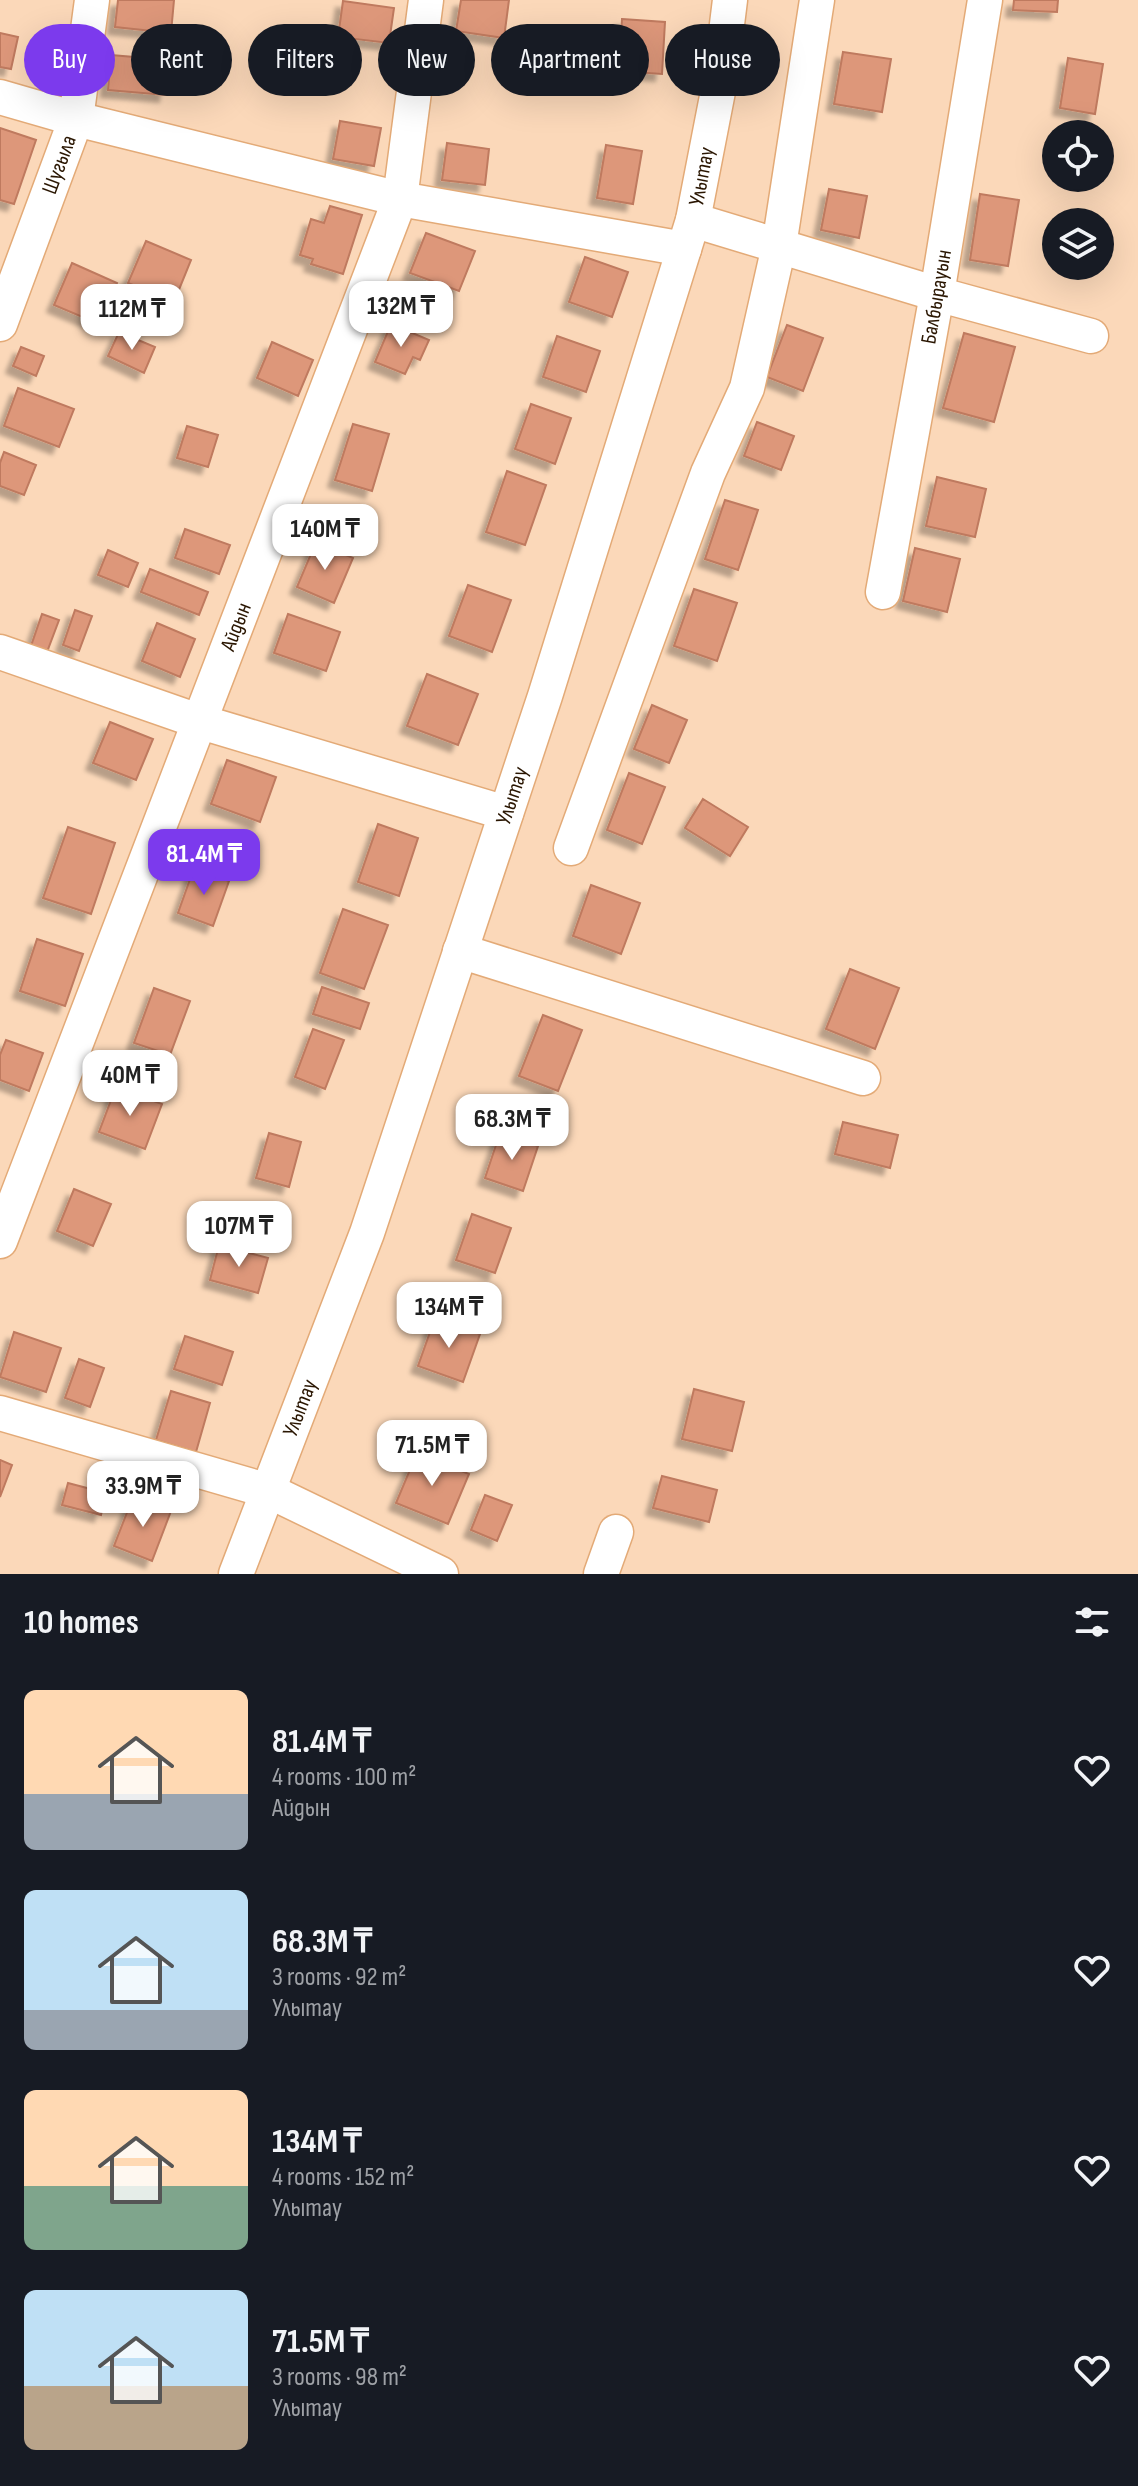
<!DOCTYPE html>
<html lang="en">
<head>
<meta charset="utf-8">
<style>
	body { margin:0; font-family:"Sofia Sans Condensed",sans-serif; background:#20242c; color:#f1f3f6; height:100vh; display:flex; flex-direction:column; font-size:30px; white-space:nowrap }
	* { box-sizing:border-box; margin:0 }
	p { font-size:26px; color:#9ea1a6 }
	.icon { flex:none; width:44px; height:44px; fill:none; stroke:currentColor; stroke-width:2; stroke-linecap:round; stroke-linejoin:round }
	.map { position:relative; height:1574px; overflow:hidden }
	.side { display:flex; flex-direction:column; background:#171b24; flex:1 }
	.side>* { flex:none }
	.banner { position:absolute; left:24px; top:24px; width:1090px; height:72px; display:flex; gap:16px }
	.buttons { position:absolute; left:1042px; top:120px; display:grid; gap:16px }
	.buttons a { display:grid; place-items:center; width:72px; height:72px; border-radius:50%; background:#171b24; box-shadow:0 8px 32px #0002; font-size:40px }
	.price { position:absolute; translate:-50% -68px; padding:0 18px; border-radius:16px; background:#fff; color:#222; font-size:26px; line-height:52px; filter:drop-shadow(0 2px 4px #0008) }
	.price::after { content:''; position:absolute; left:50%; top:48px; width:24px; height:18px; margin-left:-12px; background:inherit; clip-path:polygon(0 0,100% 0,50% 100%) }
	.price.current { background:#7c3aed; color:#fff }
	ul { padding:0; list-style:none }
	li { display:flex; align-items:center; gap:24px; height:200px; padding:0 24px }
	li span { display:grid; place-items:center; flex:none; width:224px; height:160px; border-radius:12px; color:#555 }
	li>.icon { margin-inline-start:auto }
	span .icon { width:96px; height:96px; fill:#fffc; stroke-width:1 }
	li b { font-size:34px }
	h2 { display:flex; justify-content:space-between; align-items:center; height:96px; padding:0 24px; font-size:34px }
	.chip { padding:0 28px; border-radius:36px; background:#171b24; box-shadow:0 8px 32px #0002; font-size:28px; line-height:72px }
	.chip.current { background:#7c3aed; color:#fff }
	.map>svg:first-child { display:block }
	.building { fill:#dd977a; stroke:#bf7a5f; stroke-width:2; filter:url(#shadow) }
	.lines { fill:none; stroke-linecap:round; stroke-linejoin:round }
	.minor-casing { stroke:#e3aa77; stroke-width:37 }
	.minor { stroke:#fff; stroke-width:34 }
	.labels { text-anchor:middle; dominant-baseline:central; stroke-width:6; stroke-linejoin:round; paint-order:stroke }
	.street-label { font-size:22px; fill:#2a1602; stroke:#fbd8b9 }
</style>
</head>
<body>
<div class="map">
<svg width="1138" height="1574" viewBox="0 0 1138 1574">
	<defs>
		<filter id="shadow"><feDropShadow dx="-7" dy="7" stdDeviation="2" flood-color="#0004"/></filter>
	</defs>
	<rect width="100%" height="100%" fill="#fbd8b9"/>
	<!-- building -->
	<path class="building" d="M118,0H174L171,33L115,27Z
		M461,0H509L504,38L456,31Z
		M1014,0H1058L1057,12L1013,10Z
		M343,1L394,8L389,43L338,37Z
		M622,19L665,22L662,74L619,71Z
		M0,33L18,37L11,69L0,67Z
		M843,52L891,59L882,112L834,104Z
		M111,55L169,60L166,95L108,90Z
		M1068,58L1103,64L1095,114L1060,108Z
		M340,121L381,128L374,166L333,159Z
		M0,128L36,140L14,204L0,200Z
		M447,143L489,149L485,185L442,180Z
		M606,145L642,151L633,204L597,198Z
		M829,189L867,196L859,238L821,230Z
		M980,194L1019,200L1008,266L970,260Z
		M330,206L362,215L343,274L311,264L313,259L300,255L311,219L324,223Z
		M426,233L475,251L459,291L410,273Z
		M146,241L191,260L174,302L128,283Z
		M585,257L628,272L612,317L569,302Z
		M72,263L117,283L99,324L54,305Z
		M391,324L429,340L420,360L413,357L405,374L375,362Z
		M787,325L823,338L803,391L767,377Z
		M119,332L155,347L144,373L108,356Z
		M964,333L1015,347L994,422L943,408Z
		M557,336L600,351L586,392L543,377Z
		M272,342L313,360L298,396L257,378Z
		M21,347L44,356L36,376L13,366Z
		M18,388L74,409L59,447L4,426Z
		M531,404L571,418L555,464L515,449Z
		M757,422L794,436L781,470L744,456Z
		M353,424L389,434L372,491L335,480Z
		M187,426L218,435L208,467L177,458Z
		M4,452L36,465L24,495L0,486V463Z
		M507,471L546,485L525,545L486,532Z
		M937,477L986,489L975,537L926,526Z
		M725,500L758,510L738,570L705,559Z
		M185,529L230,545L219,574L175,558Z
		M316,542L353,558L334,603L297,587Z
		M915,548L960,559L947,612L903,601Z
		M108,550L138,563L128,587L98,575Z
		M150,569L208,592L199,615L141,592Z
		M468,585L511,600L492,652L449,636Z
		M694,589L737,603L717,661L674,646Z
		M75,610L92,616L79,651L63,645Z
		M42,614L59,620L47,652L31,646Z
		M288,614L340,632L326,671L274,653Z
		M157,623L195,639L180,677L142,661Z
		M427,674L478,694L458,745L407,726Z
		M652,705L687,720L669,763L634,749Z
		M110,722L153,739L136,780L93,763Z
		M227,760L276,777L260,822L211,804Z
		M629,773L665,787L642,844L607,830Z
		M703,799L748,827L730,856L685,828Z
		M378,824L418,838L399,896L358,882Z
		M68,827L115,843L91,914L43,898Z
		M194,868L229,881L213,926L178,913Z
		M591,885L640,903L621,954L573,936Z
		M343,909L388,925L364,989L320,973Z
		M37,939L83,954L65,1006L20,991Z
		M850,969L899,988L875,1049L826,1029Z
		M322,987L369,1003L360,1029L313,1014Z
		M154,988L190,1001L170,1055L134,1043Z
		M543,1015L582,1030L558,1091L519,1076Z
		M313,1029L344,1040L325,1089L295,1077Z
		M6,1040L43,1053L29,1091L0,1080V1055Z
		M116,1087L162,1104L145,1149L99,1132Z
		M843,1122L898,1135L890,1168L835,1154Z
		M269,1133L301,1142L289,1187L256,1178Z
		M500,1133L538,1146L523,1191L485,1178Z
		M74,1189L111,1204L93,1246L57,1231Z
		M472,1214L511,1228L495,1273L456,1260Z
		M219,1245L268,1258L258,1293L210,1280Z
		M435,1318L480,1334L463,1382L418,1366Z
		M14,1332L61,1348L46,1392L0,1377Z
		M185,1336L233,1352L222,1385L174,1369Z
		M79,1359L104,1368L90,1407L65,1398Z
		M694,1389L744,1402L732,1451L682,1439Z
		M171,1391L210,1403L196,1452L156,1440Z
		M417,1453L469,1474L448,1524L396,1503Z
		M0,1460L12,1465L0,1497Z
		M662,1476L717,1490L709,1522L653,1508Z
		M68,1483L106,1493L101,1515L62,1505Z
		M485,1495L512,1505L497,1541L471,1530Z
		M133,1497L171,1511L152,1561L114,1546Z"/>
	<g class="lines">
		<defs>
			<g id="minor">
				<path d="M0,97L76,119L400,199L684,249"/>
				<path d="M693,220L937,294L1091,336"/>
				<path id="s1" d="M0,324L76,119L92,0"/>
				<path id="s2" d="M883,592L937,294L985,0"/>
				<path d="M0,652L201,722L506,813"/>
				<path d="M571,848L708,473L747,388L779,246L817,0"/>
				<path d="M460,951L863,1078"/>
				<path id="s3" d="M0,1241L400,199L426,0"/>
				<path d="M0,1413L269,1491L441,1574"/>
				<path id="s4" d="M236,1574L367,1233L545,696L693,220L720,81L730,0"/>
				<path d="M601,1574L616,1532"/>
			</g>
		</defs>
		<!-- minor casing -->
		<use href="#minor" class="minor-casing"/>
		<!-- minor -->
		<use href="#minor" class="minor"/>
	</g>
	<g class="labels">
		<!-- street labels -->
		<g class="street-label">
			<text stroke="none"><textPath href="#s1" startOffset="170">Шугыла</textPath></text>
			<text stroke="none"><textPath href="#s4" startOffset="1474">Улытау</textPath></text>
			<text stroke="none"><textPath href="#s2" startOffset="300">Балбырауын</textPath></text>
			<text stroke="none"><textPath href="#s3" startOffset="658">Айдын</textPath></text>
			<text stroke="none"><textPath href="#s4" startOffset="826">Улытау</textPath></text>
			<text stroke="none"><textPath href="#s4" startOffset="178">Улытау</textPath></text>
		</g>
	</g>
</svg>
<div class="buttons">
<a><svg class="icon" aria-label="locate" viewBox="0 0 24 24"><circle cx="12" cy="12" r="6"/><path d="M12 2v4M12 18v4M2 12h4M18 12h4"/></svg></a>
<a><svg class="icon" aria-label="layers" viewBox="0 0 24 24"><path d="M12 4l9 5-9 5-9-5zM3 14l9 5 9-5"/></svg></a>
</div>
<b class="price" style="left:401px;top:349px">132M ₸</b>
<b class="price" style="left:132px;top:352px">112M ₸</b>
<b class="price" style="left:325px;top:572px">140M ₸</b>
<b class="price current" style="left:204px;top:897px">81.4M ₸</b>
<b class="price" style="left:130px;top:1118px">40M ₸</b>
<b class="price" style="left:512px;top:1162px">68.3M ₸</b>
<b class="price" style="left:239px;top:1269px">107M ₸</b>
<b class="price" style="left:449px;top:1350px">134M ₸</b>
<b class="price" style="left:432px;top:1488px">71.5M ₸</b>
<b class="price" style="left:143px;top:1529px">33.9M ₸</b>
<div class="banner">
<a class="chip current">Buy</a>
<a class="chip">Rent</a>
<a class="chip">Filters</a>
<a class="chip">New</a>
<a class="chip">Apartment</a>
<a class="chip">House</a>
</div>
</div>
<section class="side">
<h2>10 homes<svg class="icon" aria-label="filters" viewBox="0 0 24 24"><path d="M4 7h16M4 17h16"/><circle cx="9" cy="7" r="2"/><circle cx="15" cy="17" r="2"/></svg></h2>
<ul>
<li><span style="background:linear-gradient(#ffd9b3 65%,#9aa5b1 0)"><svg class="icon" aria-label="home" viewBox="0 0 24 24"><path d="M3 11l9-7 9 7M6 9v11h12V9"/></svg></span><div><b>81.4M ₸</b><p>4 rooms · 100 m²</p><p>Айдын</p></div><svg class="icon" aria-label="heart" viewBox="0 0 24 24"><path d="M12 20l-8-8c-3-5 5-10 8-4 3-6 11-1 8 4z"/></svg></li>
<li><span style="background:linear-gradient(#bfe0f5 75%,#9aa5b1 0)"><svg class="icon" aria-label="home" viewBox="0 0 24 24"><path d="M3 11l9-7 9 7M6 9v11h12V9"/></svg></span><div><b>68.3M ₸</b><p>3 rooms · 92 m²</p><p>Улытау</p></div><svg class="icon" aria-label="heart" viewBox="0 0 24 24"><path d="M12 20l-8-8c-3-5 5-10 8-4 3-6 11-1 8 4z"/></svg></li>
<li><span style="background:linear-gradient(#ffd9b3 60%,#7fa58c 0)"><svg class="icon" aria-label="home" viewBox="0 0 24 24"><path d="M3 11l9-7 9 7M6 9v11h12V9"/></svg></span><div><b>134M ₸</b><p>4 rooms · 152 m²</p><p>Улытау</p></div><svg class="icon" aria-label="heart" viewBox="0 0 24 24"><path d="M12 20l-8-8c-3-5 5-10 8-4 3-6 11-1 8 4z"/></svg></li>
<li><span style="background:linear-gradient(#bfe0f5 60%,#b9a48a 0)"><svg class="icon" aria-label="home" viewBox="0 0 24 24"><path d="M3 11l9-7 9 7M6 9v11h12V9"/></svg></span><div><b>71.5M ₸</b><p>3 rooms · 98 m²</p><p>Улытау</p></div><svg class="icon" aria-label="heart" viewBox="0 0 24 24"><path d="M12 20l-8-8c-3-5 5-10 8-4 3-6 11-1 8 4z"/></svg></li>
</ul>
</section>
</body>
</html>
